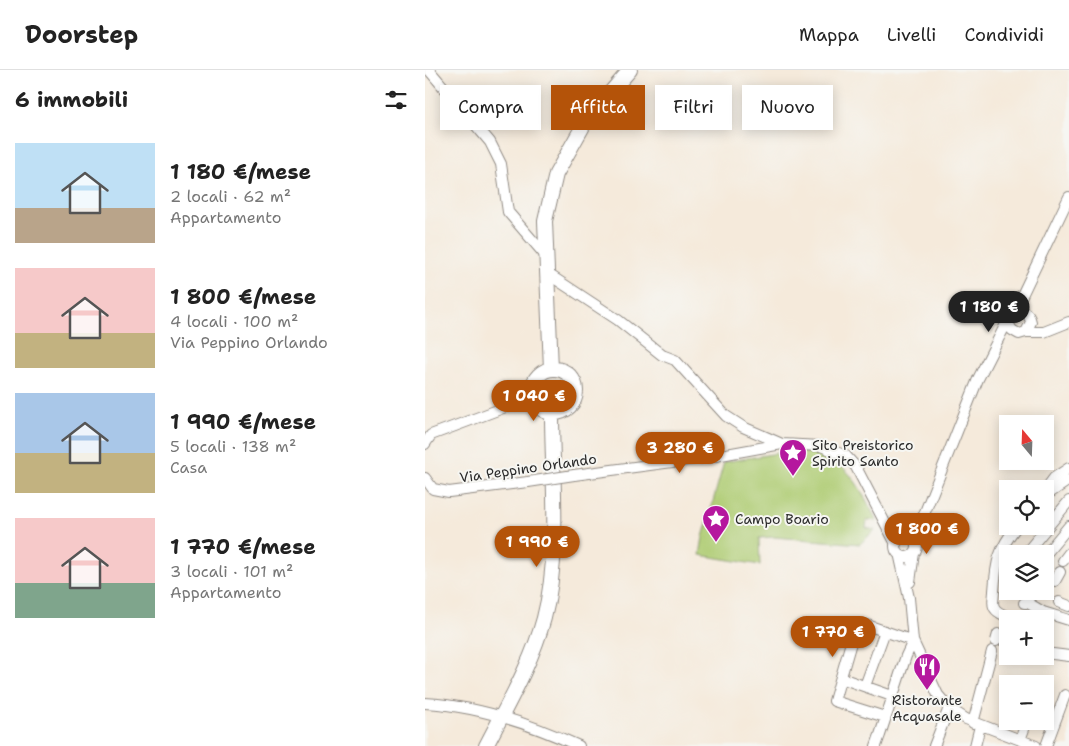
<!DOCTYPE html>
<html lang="it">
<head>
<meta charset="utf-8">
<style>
	body { margin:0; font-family:"Shantell Sans",sans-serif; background:#f2f2f2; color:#222; height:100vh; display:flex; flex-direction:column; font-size:19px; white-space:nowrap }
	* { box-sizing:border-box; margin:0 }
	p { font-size:16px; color:#767676 }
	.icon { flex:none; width:28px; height:28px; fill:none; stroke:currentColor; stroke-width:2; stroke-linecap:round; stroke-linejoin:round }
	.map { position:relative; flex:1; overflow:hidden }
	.details { display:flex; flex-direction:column; background:#fff; width:425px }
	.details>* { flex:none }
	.top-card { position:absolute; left:15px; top:15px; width:475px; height:45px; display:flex; gap:10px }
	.needle { width:32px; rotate:341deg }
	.fabs { position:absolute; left:574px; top:345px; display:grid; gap:10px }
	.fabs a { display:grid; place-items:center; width:55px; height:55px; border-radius:0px; background:#fff; box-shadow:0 2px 12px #0003; font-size:25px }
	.price { position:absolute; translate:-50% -42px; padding:0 11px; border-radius:18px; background:#b45309; color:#fff; font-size:16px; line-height:32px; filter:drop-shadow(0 1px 2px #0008) }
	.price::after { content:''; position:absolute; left:50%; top:30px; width:15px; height:11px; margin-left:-8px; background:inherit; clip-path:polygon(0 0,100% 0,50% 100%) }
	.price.selected { background:#222; color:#fff }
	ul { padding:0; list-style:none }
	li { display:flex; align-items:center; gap:15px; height:125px; padding:0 15px }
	li span { display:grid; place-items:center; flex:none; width:140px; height:100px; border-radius:0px; color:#555 }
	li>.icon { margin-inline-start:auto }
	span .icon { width:60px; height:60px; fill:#fffc; stroke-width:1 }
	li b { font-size:21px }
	h2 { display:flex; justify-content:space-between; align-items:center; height:60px; padding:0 15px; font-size:21px }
	.tag { padding:0 18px; border-radius:0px; background:#fff; box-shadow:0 2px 12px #0003; font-size:18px; line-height:45px }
	.tag.selected { background:#b45309; color:#fff }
	header { display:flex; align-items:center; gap:30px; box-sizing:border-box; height:70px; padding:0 25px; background:#fff; border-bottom:1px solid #e0e0e0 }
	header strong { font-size:24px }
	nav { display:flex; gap:28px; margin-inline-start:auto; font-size:18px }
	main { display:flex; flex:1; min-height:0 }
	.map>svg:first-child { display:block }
	.green { fill:#afcc73; stroke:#6d7c4f }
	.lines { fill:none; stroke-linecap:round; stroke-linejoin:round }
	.minor-casing { stroke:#908a83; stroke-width:12 }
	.major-casing { stroke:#908a83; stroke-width:16 }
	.minor { stroke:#fff; stroke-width:10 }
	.major { stroke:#fff; stroke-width:14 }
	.minor-bridge-casing { stroke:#908a83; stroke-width:12; stroke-linecap:butt }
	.minor-bridge { stroke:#fff; stroke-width:10 }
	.labels { text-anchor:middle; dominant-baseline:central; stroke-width:4; stroke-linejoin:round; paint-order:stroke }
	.poi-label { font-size:14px; fill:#2b2b2b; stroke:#f6f6f2; text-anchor:start }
	.street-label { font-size:14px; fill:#2b2b2b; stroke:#f6f6f2 }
</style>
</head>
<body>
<header>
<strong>Doorstep</strong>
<nav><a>Mappa</a><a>Livelli</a><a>Condividi</a></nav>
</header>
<main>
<section class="details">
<h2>6 immobili<svg class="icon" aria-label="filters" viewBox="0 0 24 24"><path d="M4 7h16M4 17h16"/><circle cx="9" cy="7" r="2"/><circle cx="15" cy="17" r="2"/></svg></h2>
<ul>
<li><span style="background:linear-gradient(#bfe0f5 65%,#b9a48a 0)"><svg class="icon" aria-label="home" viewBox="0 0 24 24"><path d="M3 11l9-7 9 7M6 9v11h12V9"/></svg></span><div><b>1 180 €/mese</b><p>2 locali · 62 m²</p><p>Appartamento</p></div></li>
<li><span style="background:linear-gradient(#f6c9c9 65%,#c2b280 0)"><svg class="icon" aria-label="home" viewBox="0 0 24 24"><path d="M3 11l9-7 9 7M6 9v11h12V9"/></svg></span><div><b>1 800 €/mese</b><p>4 locali · 100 m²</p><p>Via Peppino Orlando</p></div></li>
<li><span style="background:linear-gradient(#a9c7e8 60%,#c2b280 0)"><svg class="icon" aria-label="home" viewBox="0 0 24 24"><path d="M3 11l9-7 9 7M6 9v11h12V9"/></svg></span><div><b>1 990 €/mese</b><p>5 locali · 138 m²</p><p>Casa</p></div></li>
<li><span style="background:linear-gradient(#f6c9c9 65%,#7fa58c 0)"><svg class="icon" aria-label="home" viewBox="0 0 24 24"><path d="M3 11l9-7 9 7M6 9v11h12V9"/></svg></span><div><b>1 770 €/mese</b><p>3 locali · 101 m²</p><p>Appartamento</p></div></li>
</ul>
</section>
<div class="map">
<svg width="644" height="676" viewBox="0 0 644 676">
	<rect width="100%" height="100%" fill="#f6f6f2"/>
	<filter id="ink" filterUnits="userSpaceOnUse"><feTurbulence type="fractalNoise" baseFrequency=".02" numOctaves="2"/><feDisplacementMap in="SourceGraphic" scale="10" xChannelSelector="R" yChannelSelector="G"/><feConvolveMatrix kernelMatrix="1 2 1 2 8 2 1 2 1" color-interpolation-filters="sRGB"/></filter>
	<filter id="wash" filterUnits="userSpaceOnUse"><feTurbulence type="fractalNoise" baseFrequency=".0096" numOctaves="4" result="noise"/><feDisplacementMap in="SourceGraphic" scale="20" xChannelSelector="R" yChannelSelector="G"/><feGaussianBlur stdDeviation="1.12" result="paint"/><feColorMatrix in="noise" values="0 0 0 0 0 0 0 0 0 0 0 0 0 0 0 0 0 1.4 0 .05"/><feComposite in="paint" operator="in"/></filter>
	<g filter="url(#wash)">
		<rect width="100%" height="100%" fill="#f5eadb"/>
		<!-- green -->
		<path class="green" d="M386,382C426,392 434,417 452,451L442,450L441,458L450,460L435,474L349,467L334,468L335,495L275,485L278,467L299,392L353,383Z"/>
	</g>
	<g filter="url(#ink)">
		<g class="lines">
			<defs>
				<path id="minor" d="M4,0L65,72L76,94L83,142L121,186
					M123,204L193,250L237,285L250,290L301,346L318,357L357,374
					M588,244L644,127
					M601,262H619L644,252
					M0,374L6,365L86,335L106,323
					M149,405L285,387L357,374L396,376L421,386L431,397L471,474
					M0,408L8,419L24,422L103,412
					M620,420L629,408L644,398
					M620,426L644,410
					M470 476a11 11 0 1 1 22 0a11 11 0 1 1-22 0Z
					M492,473L496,452L553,309L584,248L590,242C598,240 604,243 606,252L601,262L594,264L587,260L583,253
					M605,478L644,431
					M474,483L484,528L488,571L513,625L524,638L541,649L611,676
					M620,485L644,456
					M638,491L644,483
					M620,505L630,511L635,502
					M485,512L489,483
					M634,532L644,536
					M599,533H603L604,521
					M603,533L618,542L644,550
					M589,549C583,546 572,544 569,537C567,533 569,526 569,521C571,492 573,480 592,456
					M571,571L573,564L582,566
					M620,583L644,586
					M416,608L467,626
					M440,616L460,561
					M0,633C53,636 106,654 154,676
					M548,653L567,581
					M595,670L602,651
					M451,676L455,665L481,586L488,571L442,555L429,562L409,631L460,647
					M509,676L524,638
					M550,676L555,656
					M621,676L640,625"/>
				<path id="major" d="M107 321a22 22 0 1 1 44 0a22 22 0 1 1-44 0Z
					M126,299L120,151L131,104L162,49L205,0
					M61,676C82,635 107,593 119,548C136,483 127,410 127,343"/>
			</defs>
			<!-- minor casing -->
			<use href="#minor" class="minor-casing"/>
			<!-- major casing -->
			<use href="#major" class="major-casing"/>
			<!-- minor -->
			<use href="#minor" class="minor"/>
			<!-- major -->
			<use href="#major" class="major"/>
			<defs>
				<path id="minor-bridge" d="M103,412L149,405"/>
			</defs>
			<!-- minor-bridge casing -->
			<use href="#minor-bridge" class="minor-bridge-casing"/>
			<!-- minor-bridge -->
			<use href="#minor-bridge" class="minor-bridge"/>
		</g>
	</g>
	<!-- icons -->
	<defs>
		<symbol id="sight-pin" viewBox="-11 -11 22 30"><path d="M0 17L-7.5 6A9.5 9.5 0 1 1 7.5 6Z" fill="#b5179e" stroke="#f6f6f2"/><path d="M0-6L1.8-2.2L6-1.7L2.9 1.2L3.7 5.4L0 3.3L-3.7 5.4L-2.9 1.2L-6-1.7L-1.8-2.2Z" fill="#fff"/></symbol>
		<symbol id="restaurant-pin" viewBox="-11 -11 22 30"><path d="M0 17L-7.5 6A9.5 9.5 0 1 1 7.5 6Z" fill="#b5179e" stroke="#f6f6f2"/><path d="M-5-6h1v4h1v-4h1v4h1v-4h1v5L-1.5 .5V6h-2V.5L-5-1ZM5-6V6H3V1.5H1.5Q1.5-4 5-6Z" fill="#fff"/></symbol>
	</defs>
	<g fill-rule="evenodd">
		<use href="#sight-pin" x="352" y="367" width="32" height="43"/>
		<use href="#sight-pin" x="275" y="433" width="32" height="43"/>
		<use href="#restaurant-pin" x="486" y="581" width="32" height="43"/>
	</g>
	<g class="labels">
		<!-- poi labels -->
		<g class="poi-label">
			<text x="387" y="375">Sito Preistorico<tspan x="387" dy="16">Spirito Santo</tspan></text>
			<text x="310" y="449">Campo Boario</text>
			<text x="502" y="630" text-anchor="middle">Ristorante<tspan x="502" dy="16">Acquasale</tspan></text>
		</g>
		<!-- street labels -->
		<g class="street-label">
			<text transform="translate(103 398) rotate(-8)">Via Peppino Orlando</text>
		</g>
	</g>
</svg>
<div class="fabs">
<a><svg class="needle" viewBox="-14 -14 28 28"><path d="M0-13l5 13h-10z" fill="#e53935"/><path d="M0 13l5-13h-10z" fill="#767676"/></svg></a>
<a><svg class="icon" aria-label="locate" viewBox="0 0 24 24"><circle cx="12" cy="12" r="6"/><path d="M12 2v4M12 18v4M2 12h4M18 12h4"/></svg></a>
<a><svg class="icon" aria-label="layers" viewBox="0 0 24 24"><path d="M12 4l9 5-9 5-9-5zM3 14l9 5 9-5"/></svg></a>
<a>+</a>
<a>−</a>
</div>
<b class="price selected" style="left:564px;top:263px">1 180 €</b>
<b class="price" style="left:109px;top:352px">1 040 €</b>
<b class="price" style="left:255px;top:404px">3 280 €</b>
<b class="price" style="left:502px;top:485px">1 800 €</b>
<b class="price" style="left:112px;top:498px">1 990 €</b>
<b class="price" style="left:408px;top:588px">1 770 €</b>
<div class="top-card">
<a class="tag">Compra</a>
<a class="tag selected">Affitta</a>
<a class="tag">Filtri</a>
<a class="tag">Nuovo</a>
</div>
</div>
</main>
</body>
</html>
